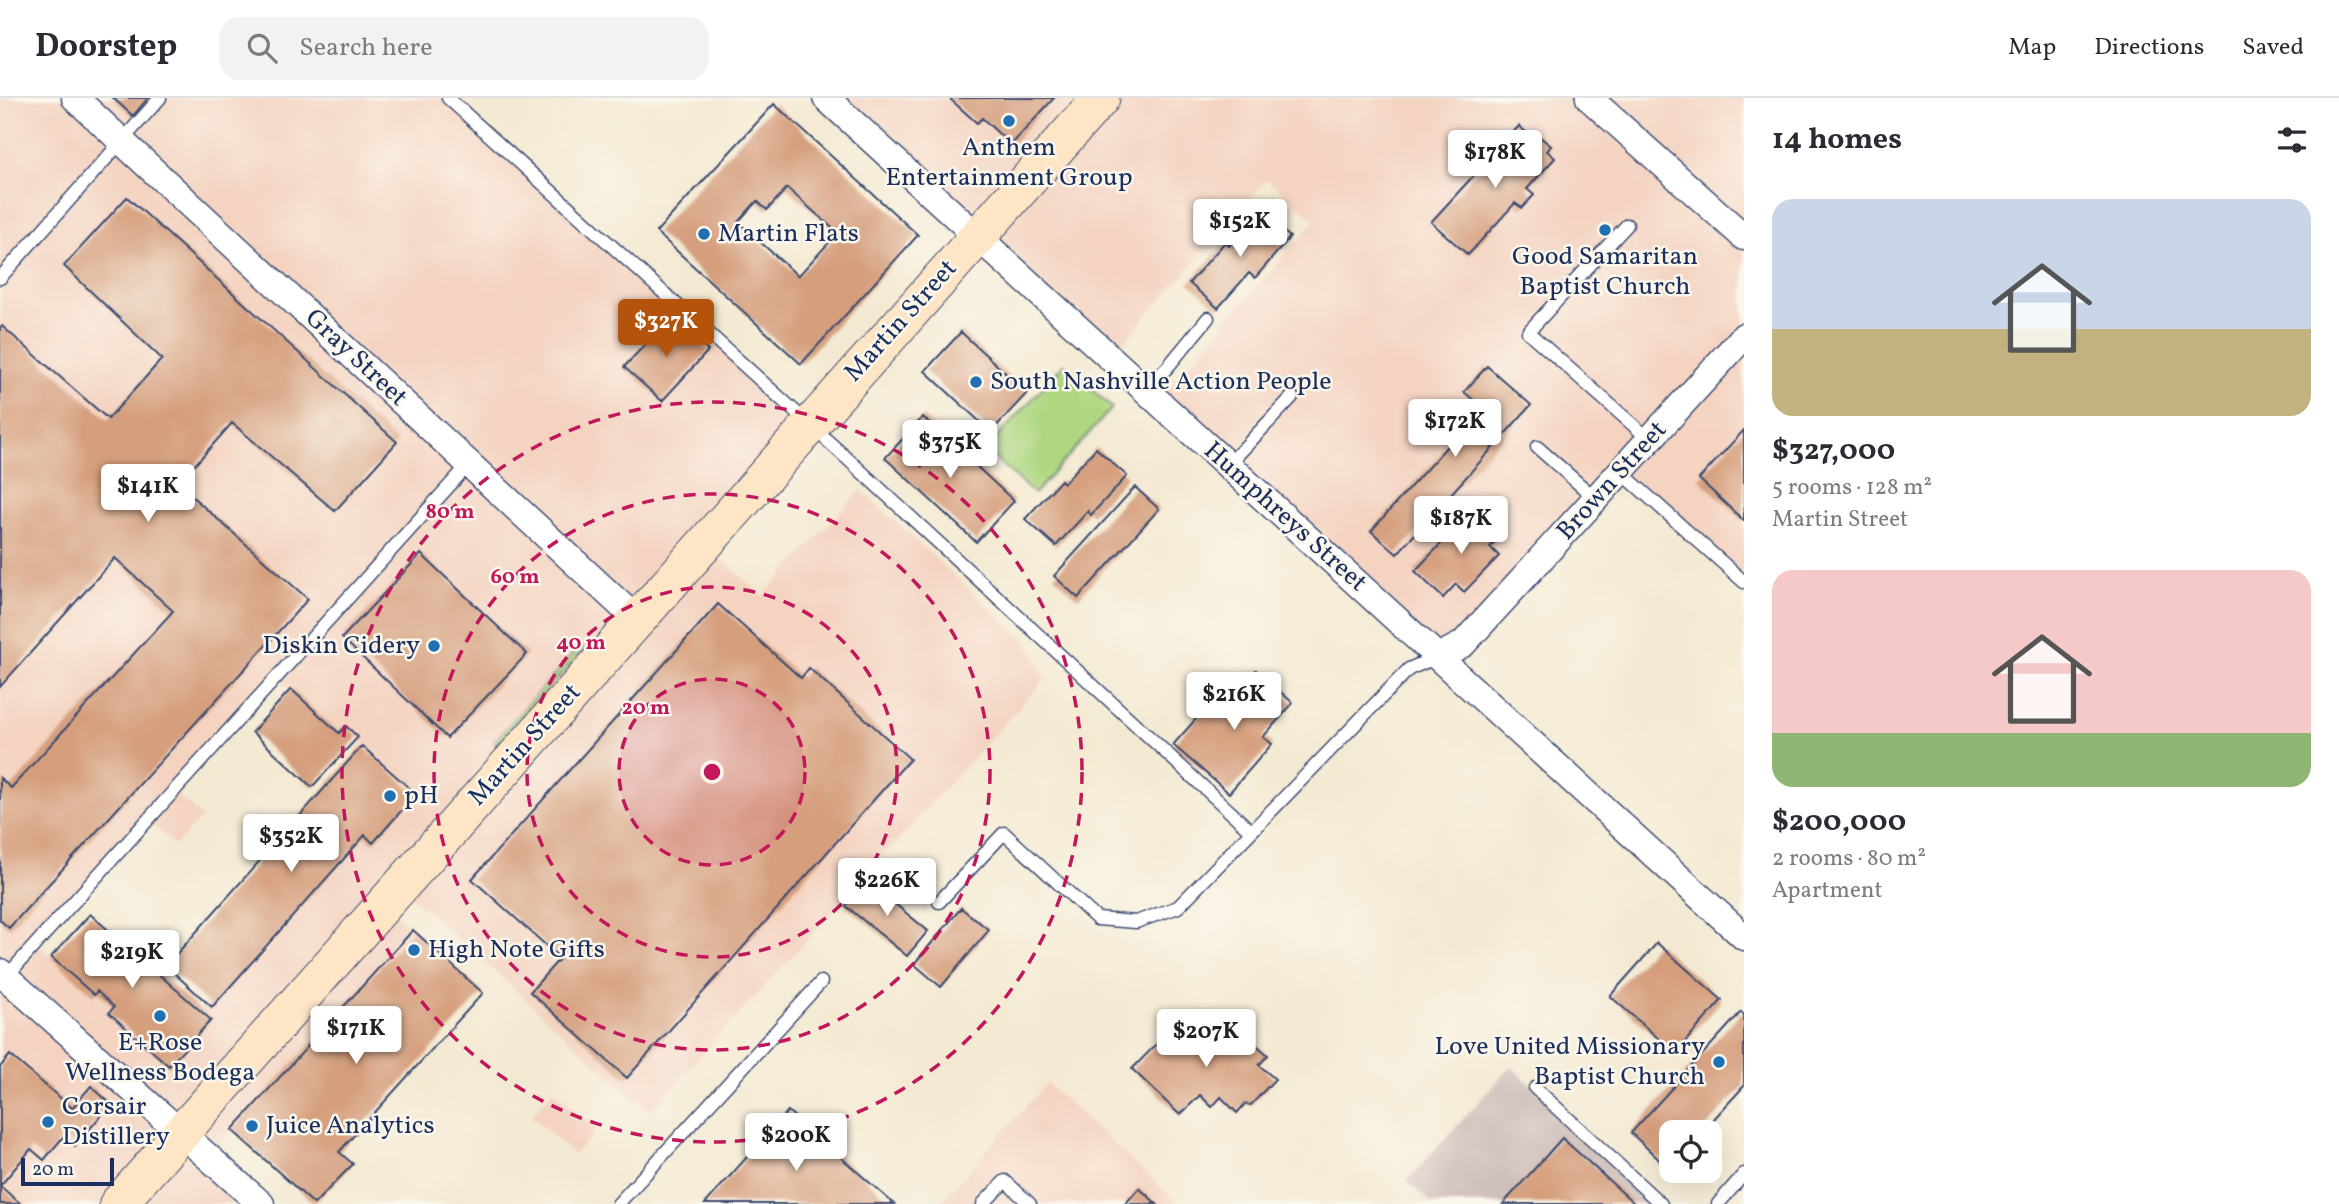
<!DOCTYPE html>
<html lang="en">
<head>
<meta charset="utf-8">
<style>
	body { margin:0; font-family:Vollkorn,serif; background:#f2f2f3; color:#2b2b33; height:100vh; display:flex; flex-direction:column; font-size:26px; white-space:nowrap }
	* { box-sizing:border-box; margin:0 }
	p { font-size:23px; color:#7c7c81 }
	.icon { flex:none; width:38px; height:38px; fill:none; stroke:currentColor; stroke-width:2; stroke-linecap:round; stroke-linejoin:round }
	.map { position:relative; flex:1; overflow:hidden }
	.panel { display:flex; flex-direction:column; background:#fff; width:595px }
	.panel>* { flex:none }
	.fabs { position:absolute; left:1659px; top:1022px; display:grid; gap:14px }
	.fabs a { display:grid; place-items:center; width:63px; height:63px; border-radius:14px; background:#fff; box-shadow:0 7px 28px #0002; font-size:35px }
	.scale { position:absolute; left:21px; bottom:18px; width:93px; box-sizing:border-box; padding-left:7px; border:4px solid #1b2f5e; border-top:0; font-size:19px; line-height:24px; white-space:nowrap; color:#1b2f5e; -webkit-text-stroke:5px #fbf7ec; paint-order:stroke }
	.price { position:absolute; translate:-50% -60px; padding:0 16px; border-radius:7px; background:#fff; color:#222; font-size:23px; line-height:46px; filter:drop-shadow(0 2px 4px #0008) }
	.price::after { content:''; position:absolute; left:50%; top:42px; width:21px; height:16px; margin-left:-10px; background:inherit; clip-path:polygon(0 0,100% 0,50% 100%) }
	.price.on { background:#b45309; color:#fff }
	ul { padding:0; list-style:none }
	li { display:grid; align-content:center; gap:14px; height:371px; padding:0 28px }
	li span { display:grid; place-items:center; height:217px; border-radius:21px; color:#555 }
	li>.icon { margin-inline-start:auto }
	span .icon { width:126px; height:126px; fill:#fffc; stroke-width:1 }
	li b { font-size:30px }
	h2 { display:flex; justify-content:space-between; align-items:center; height:84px; padding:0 28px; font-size:30px }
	header { display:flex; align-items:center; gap:42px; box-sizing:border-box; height:98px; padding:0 35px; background:#fff; border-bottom:2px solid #e1e1e2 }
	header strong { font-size:33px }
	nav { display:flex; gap:38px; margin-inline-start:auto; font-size:24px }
	.search { width:490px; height:63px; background:#f2f2f3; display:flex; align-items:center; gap:18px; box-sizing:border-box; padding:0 24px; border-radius:21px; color:#7c7c81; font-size:26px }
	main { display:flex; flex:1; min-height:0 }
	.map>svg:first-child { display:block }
	.built { fill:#f4d3c1; fill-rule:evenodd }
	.industrial { fill:#d0c0bc }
	.green { fill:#afd781; stroke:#658370; stroke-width:2 }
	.building { fill:#d59e7d; fill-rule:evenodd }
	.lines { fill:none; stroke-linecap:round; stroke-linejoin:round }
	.lane-casing { stroke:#3c4b70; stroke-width:15 }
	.street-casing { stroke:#3c4b70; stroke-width:29 }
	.secondary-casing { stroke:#3c4b70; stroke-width:39 }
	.lane { stroke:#fff; stroke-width:12 }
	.street { stroke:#fff; stroke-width:26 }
	.secondary { stroke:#fde5c5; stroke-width:37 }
	.ring { fill:none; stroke:#c2185b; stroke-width:3.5; stroke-dasharray:12 9 }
	.poi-dot { fill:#1f6fb2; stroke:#fbf7ec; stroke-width:2.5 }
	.labels { text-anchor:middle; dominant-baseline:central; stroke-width:5; stroke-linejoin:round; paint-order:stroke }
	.poi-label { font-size:26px; fill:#1b2f5e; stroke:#fbf7ec; text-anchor:start }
	.street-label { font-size:26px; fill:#1b2f5e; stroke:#fbf7ec }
	.centre { fill:#c2185b; stroke:#fbf7ec; stroke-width:3.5 }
	.ring-label { font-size:21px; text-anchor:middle; font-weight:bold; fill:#c2185b; stroke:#fbf7ec; stroke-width:5; stroke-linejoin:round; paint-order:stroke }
</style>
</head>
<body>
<header>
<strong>Doorstep</strong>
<div class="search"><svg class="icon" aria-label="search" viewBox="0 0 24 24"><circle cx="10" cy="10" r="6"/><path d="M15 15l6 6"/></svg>Search here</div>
<nav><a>Map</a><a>Directions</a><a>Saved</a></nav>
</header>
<main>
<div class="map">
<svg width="1744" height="1106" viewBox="0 0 1744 1106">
	<rect width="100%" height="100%" fill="#fbf7ec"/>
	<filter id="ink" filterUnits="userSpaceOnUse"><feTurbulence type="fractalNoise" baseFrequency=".0143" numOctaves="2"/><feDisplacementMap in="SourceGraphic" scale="14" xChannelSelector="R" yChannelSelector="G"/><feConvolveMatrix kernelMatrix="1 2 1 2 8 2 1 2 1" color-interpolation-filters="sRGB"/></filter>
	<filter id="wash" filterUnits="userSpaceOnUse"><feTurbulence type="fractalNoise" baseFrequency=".00686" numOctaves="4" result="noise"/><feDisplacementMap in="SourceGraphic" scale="28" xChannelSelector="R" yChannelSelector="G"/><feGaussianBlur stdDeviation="1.57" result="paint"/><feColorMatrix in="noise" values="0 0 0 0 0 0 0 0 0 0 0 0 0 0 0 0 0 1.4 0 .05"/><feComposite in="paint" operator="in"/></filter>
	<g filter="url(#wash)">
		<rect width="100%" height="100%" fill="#f4ead3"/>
		<!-- built -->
		<path class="built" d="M0,0H448L809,326L704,446L763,498L861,392L1029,546L1045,581L650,1014L400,788L384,806L413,832L208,1058L261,1106H0ZM277,579L339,635L346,628L364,645L362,648L415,696L372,744L365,737L213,908L206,903L199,911L211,922L169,968L109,915L114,909L37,845L148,723L175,748L202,719L174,694Z
			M827,0H1744V484L1621,374L1438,559L1157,303L1315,122L1267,81L1110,260Z
			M1047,985L1179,1106H939Z
			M553,993L597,1032L574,1057L531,1018Z"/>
		<!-- industrial -->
		<path class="industrial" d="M1511,968L1585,1036L1661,1106H1432L1407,1083Z"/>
		<!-- green -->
		<path class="green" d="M1064,266L1112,310L1034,396L986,352Z
			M580,548L584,551L497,648L494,644Z"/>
		<g id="blocks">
			<!-- building -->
			<path class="building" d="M113,0H148L133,18Z
				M949,0H1054L1011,47L982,20L977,25Z
				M774,6L918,137L801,266L656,134ZM787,90L838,135L798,178L738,124L757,103L767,112Z
				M1519,28L1535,42L1539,38L1551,48L1547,53L1555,60L1527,91L1534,97L1522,110L1515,105L1468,157L1431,124Z
				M127,99L397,344L335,413L232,325L178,386L308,501L9,830L0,822V680L11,690L173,513L115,460L0,589V230L2,228L108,321L162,261L64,168Z
				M1260,112L1290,139L1255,180L1249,175L1218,210L1189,185L1225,144L1229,148Z
				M671,219L708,253L662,303L624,269Z
				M961,234L1027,295L991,334L925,273Z
				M1487,268L1531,307L1397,456L1371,433L1482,309L1464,294Z
				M923,319L1014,403L976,444L885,360Z
				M1744,332V423L1699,381Z
				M1096,350L1127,378L1091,417L1088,413L1056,448L1025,421L1061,382L1064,385Z
				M1135,389L1159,411L1078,500L1054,478Z
				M1474,411L1501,437L1490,449L1499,458L1464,494L1456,486L1443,500L1415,473Z
				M421,456L527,556L447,640L342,540Z
				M718,506L801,580L809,570L910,661L627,980L530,894L560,860L472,781Z
				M1256,572L1293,605L1263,639L1272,646L1229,695L1173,647L1216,598L1226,607Z
				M291,591L339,635L346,628L358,639L312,689L252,634Z
				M362,648L416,696L373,745L365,737L212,909L166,868Z
				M866,782L928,833L907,858L846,808Z
				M961,810L989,832L941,889L914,866Z
				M90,816L211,922L169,968L109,915L114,909L97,893L94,897L51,859Z
				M413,832L483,895L339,1054L353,1066L314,1106L232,1032Z
				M1657,845L1722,902L1675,955L1610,898Z
				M1741,914L1744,917V988L1702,1034H1671L1669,1071L1631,1035Z
				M1212,919L1224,931L1227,927L1248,945L1251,942L1268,957L1259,967L1275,981L1251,1007L1245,1006L1237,1015L1221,999L1212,1009L1200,997L1180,1017L1132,971L1168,934L1187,947Z
				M10,957L72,1010L91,988L111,1006L75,1048L64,1038L44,1062L31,1051L0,1088L21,1106H0V969Z
				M788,1013L894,1106H705Z
				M1562,1040L1635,1106H1503Z
				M1139,1090L1157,1106H1125Z"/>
		</g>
	</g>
	<g filter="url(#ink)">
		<use href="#blocks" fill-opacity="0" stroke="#3c4b70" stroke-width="2"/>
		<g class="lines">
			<defs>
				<path id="lane" d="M448,0L851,364L1251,733
					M1627,127L1528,234L1650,342
					M0,180L160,0
					M1144,291L1166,271L1208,220
					M1537,349L1596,401
					M1228,367L1292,299
					M1621,374L1744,484
					M939,804L1004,735L1097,821L1136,824L1178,809L1409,571L1437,559
					M6,879L469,366
					M1535,990L1661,1106
					M618,1106L821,884
					M983,1106L1005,1083L1030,1106
					M1718,1106L1744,1076"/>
				<path id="street" d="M75,0L636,521
					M826,0L1744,839
					M1589,0L1744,139
					M1438,559L1463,546L1744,238
					M0,874L261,1106"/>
				<path id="secondary" d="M118,1106L1101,0"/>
			</defs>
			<!-- lane casing -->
			<use href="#lane" class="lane-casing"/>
			<!-- street casing -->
			<use href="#street" class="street-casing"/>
			<!-- secondary casing -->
			<use href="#secondary" class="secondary-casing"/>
			<!-- lane -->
			<use href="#lane" class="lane"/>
			<!-- street -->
			<use href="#street" class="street"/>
			<!-- secondary -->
			<use href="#secondary" class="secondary"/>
		</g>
	</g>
	<!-- distance rings -->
	<circle cx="712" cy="674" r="93" fill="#c2185b" fill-opacity=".12"/>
	<g class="ring">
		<circle cx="712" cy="674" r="93"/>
		<circle cx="712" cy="674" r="185"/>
		<circle cx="712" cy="674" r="278"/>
		<circle cx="712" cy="674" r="370"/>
	</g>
	<!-- markers -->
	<g class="poi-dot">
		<circle cx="1009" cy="23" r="7"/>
		<circle cx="1605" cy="132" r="7"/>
		<circle cx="704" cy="136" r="7"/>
		<circle cx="976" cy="284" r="7"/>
		<circle cx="434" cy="548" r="7"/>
		<circle cx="390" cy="698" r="7"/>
		<circle cx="414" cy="852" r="7"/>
		<circle cx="160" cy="918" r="7"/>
		<circle cx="1719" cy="964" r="7"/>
		<circle cx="48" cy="1024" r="7"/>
		<circle cx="252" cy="1028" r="7"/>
	</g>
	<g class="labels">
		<!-- poi labels -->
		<g class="poi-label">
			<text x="1009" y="50" text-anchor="middle">Anthem<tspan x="1009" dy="30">Entertainment Group</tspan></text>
			<text x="718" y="136">Martin Flats</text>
			<text x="1605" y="159" text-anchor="middle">Good Samaritan<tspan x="1605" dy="30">Baptist Church</tspan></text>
			<text x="990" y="284">South Nashville Action People</text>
			<text x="420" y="548" text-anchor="end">Diskin Cidery</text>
			<text x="404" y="698">pH</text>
			<text x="428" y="852">High Note Gifts</text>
			<text x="160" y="945" text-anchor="middle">E+Rose<tspan x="160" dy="30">Wellness Bodega</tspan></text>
			<text x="1705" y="949" text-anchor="end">Love United Missionary<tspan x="1705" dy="30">Baptist Church</tspan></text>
			<text x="62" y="1009">Corsair<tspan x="62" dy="30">Distillery</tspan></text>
			<text x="266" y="1028">Juice Analytics</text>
		</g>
		<!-- street labels -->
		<g class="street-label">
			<text transform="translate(901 223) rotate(-48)">Martin Street</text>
			<text transform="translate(356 260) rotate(43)">Gray Street</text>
			<text transform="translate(1612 383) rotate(-48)">Brown Street</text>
			<text transform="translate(1285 419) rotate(42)">Humphreys Street</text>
			<text transform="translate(525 647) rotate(-48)">Martin Street</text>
		</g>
	</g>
	<circle cx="712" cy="674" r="10" class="centre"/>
	<g class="ring-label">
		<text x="450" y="420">80 m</text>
		<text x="515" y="485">60 m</text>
		<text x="581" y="551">40 m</text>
		<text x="646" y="616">20 m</text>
	</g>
</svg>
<div class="fabs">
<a><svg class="icon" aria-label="locate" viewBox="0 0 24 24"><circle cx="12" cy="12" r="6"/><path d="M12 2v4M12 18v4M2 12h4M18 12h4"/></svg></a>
</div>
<div class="scale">20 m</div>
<b class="price" style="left:1495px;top:92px">$178K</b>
<b class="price" style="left:1240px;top:161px">$152K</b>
<b class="price on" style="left:666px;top:261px">$327K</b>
<b class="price" style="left:1455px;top:361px">$172K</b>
<b class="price" style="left:950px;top:382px">$375K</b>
<b class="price" style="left:148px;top:426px">$141K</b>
<b class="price" style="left:1461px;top:458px">$187K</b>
<b class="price" style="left:1234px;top:634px">$216K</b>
<b class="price" style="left:291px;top:776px">$352K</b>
<b class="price" style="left:887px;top:820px">$226K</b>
<b class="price" style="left:132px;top:892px">$219K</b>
<b class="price" style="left:356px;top:968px">$171K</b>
<b class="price" style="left:1206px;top:971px">$207K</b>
<b class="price" style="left:796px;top:1075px">$200K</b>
</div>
<section class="panel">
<h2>14 homes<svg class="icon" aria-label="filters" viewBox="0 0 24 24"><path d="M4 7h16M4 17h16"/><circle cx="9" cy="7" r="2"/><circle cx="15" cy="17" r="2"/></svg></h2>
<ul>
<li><span style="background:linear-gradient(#c9d6e8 60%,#c2b280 0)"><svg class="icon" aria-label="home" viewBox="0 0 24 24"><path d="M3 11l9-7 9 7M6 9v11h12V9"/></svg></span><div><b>$327,000</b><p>5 rooms · 128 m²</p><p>Martin Street</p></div></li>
<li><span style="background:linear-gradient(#f6c9c9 75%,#8fb573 0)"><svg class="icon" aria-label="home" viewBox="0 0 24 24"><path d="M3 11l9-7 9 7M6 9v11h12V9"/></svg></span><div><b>$200,000</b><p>2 rooms · 80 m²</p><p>Apartment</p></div></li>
</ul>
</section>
</main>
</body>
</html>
